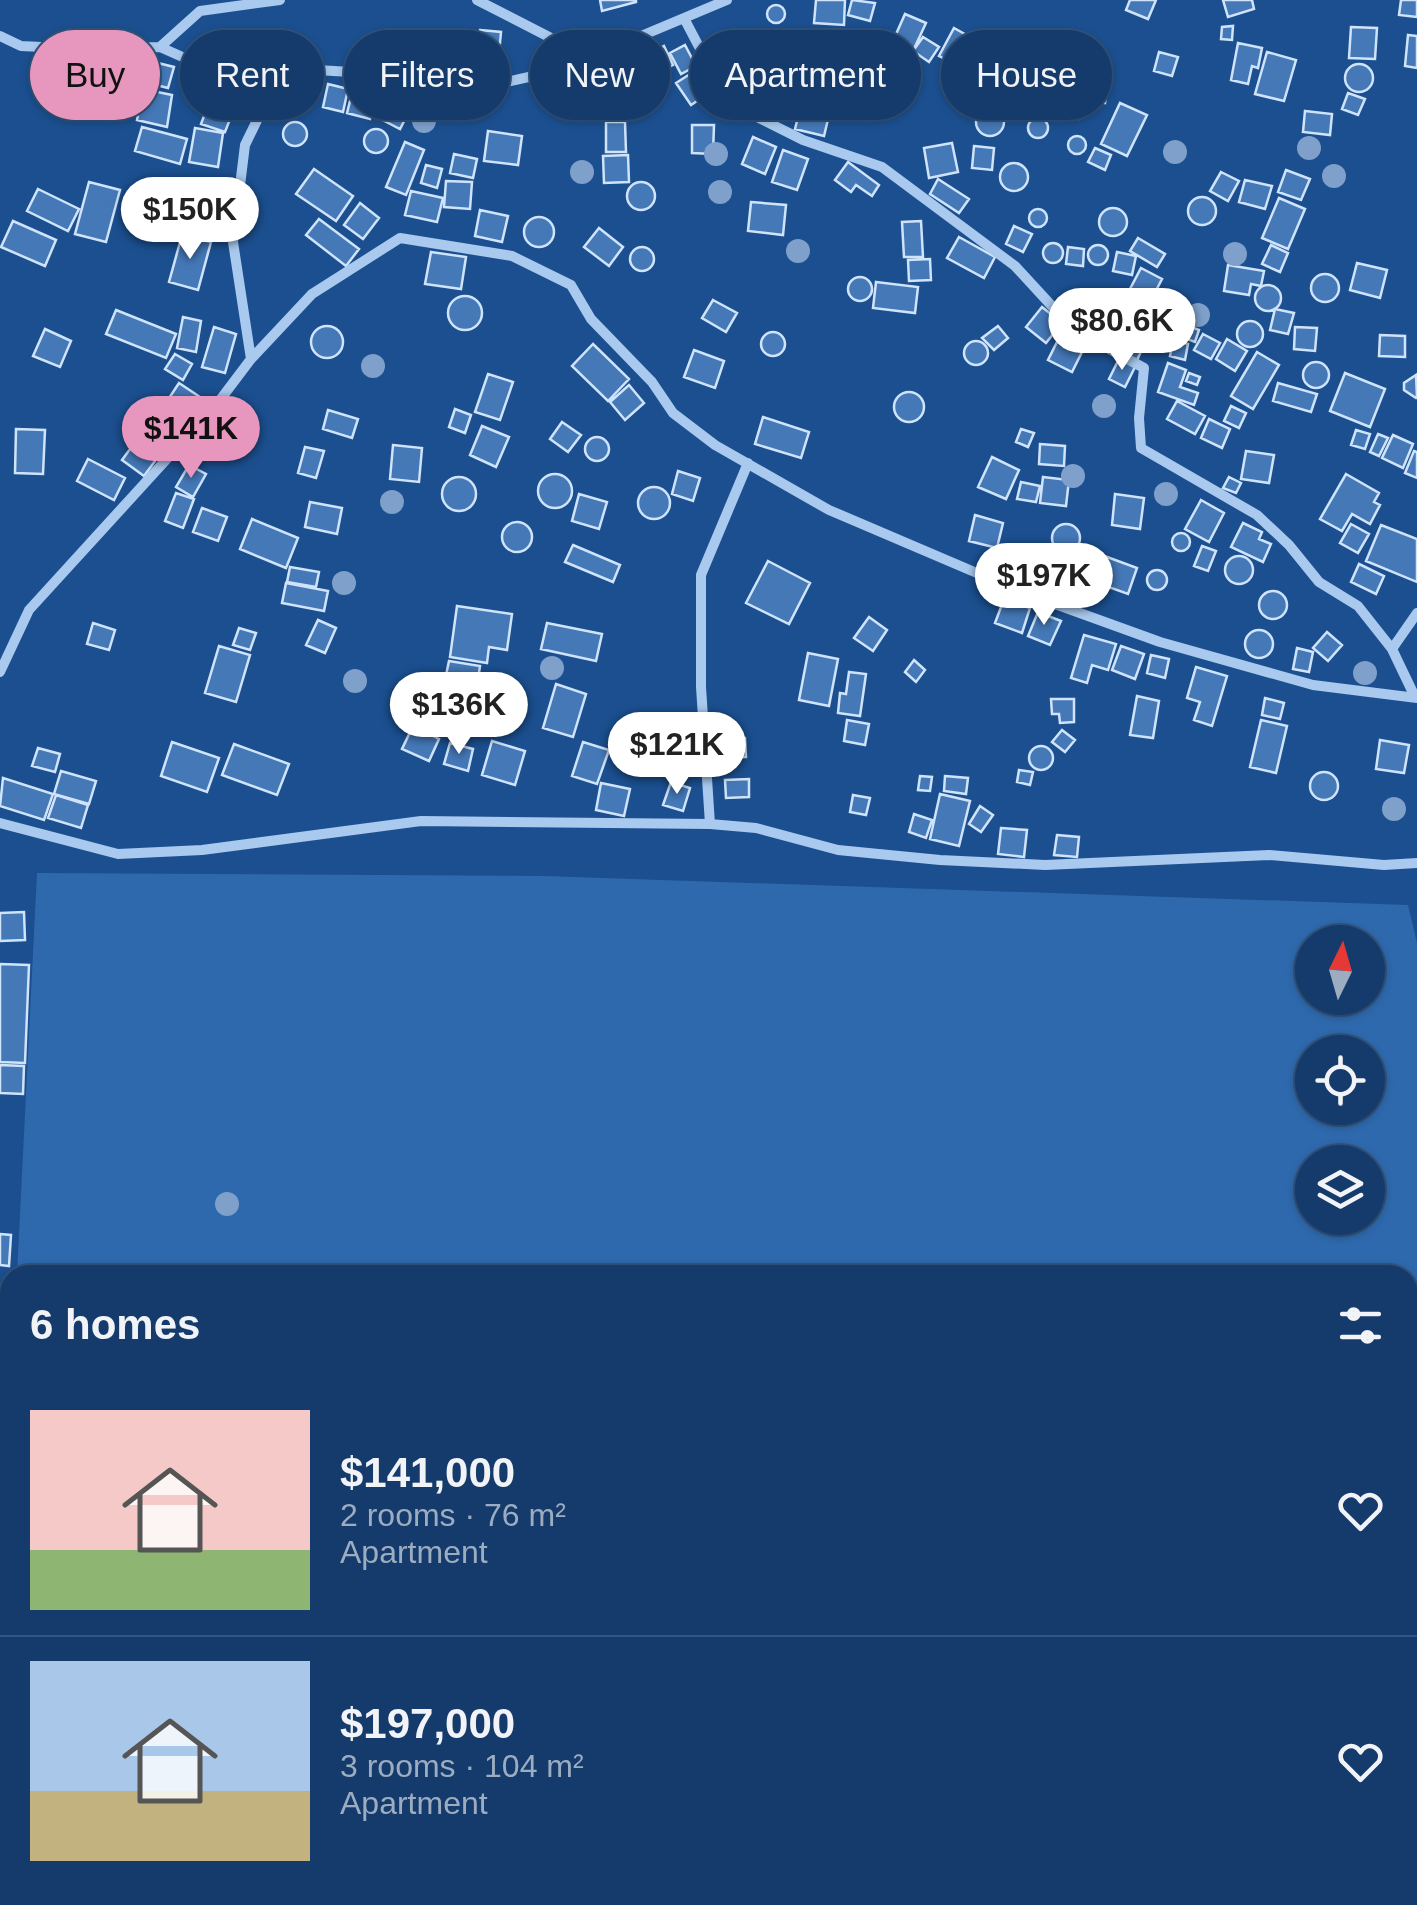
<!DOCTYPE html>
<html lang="en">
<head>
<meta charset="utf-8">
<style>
	body { margin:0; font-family:Arial,sans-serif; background:#1d4271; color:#f1f3f6; height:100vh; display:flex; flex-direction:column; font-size:38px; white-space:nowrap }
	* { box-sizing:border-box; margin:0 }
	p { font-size:32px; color:#9dadc1 }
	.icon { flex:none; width:55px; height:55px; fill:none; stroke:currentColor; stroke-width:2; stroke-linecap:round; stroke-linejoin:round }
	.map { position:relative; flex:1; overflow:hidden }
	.drawer { position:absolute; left:0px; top:1265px; width:1418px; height:640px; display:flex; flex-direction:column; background:#143b6b; border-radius:30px 30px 0 0; box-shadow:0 2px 8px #0004,0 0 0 2px #33557e }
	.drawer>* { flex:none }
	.top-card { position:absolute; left:30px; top:30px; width:1358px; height:90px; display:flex; gap:20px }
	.needle { width:65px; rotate:5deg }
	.fabs { position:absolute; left:1295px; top:925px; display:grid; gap:20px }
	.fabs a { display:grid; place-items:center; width:90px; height:90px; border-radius:50%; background:#143b6b; box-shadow:0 2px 8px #0004,0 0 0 2px #33557e; font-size:50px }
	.price { position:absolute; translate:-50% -85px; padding:0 22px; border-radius:35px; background:#fff; color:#222; font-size:32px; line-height:65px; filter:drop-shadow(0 2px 5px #0008) }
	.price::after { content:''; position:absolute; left:50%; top:60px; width:30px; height:22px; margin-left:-15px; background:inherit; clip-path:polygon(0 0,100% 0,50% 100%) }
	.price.current { background:#e797bd; color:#111 }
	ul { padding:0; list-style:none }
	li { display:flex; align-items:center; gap:30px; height:250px; padding:0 30px }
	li+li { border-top:2px solid #33557e }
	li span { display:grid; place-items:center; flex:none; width:280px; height:200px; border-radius:0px; color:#555 }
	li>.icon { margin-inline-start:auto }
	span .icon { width:120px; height:120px; fill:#fffc; stroke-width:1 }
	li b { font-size:42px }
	h2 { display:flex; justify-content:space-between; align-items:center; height:120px; padding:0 30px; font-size:42px }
	.pill { padding:0 35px; border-radius:45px; background:#143b6b; box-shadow:0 2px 8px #0004,0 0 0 2px #33557e; font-size:35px; line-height:90px }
	.pill.current { background:#e797bd; color:#111 }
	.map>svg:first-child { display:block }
	.green { fill:#2e69ad; fill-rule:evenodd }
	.building { fill:#4478b7; stroke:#cfe3fa; stroke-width:2.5 }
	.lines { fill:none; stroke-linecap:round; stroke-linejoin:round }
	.street { stroke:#a9c9ee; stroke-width:10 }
	.tree { fill:#7ea0ca }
</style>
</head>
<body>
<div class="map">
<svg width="1417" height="1905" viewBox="0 0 1417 1905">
	<rect width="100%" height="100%" fill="#1b4f8f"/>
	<!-- green -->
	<path class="green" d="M37,873L544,876L1408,905L1417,943V1905H0V1702L10,1532V1895H1408V1275H17ZM1312,942H1368V998H1312ZM1312,1052H1368V1108H1312ZM1312,1162H1368V1218H1312Z"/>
	<!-- building -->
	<path class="building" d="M600,0H636V2L602,11Z
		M816,0H845L844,25L814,23Z
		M852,0L875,3L870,21L848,15Z
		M1130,0H1156L1148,19L1126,10Z
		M1223,0H1252L1254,9L1228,17Z
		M1401,0H1417V17L1399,15Z
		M767 14a9 9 0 1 1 18 0a9 9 0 1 1-18 0Z
		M905,14L926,23L913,51L893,41Z
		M1233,26L1232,40L1221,39L1222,27Z
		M1351,27L1377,28L1375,59L1349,58Z
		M954,28L970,37L955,64L939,56Z
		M480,30L501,32L499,54L478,52Z
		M854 45a13 13 0 1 1 26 0a13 13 0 1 1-26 0Z
		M1408,35L1417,36V68L1405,66Z
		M923,37L939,47L929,62L913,51Z
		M1238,43L1262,48L1258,68L1252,66L1248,84L1231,80Z
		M685,45L696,66L681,74L670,53Z
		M742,45L775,47L773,74L740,72Z
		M664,46L673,65L645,79L635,60Z
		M822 67a16 16 0 1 1 32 0a16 16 0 1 1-32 0Z
		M1159,52L1178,57L1172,76L1154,71Z
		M1267,52L1296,60L1284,101L1255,94Z
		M885,57L915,60L909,103L879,100Z
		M154,62L174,67L168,88L148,83Z
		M1345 78a14 14 0 1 1 28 0a14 14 0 1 1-28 0Z
		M1027,65L1055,68L1052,88L1025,85Z
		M701,67L715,89L691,105L676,83Z
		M974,79L999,82L996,102L972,99Z
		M1089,80L1108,82L1105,103L1086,100Z
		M225,84L243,92L236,106L218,98Z
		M328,84L348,89L343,112L323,107Z
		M354,85L377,92L370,119L347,113Z
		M143,89L172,95L167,127L137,120Z
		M386,90L413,104L400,129L373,115Z
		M1044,92L1082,96L1079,119L1041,115Z
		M1348,93L1365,99L1358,115L1342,109Z
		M210,100L234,109L225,132L201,124Z
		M1120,103L1147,115L1127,156L1101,144Z
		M801,105L830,111L824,136L795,129Z
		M976 122a14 14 0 1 1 28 0a14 14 0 1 1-28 0Z
		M1305,111L1332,114L1330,135L1303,132Z
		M1028 128a10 10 0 1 1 20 0a10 10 0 1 1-20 0Z
		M283 134a12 12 0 1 1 24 0a12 12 0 1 1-24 0Z
		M606,122H625L626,152H606Z
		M692,125H714L713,154L692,153Z
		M142,127L187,139L180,164L135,151Z
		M195,128L223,133L218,167L189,162Z
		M364 141a12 12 0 1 1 24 0a12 12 0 1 1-24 0Z
		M488,131L522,136L518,165L484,161Z
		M1068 145a9 9 0 1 1 18 0a9 9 0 1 1-18 0Z
		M753,137L776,147L765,174L742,164Z
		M405,142L424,150L406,195L386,187Z
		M952,143L958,172L929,178L924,148Z
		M974,146L994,148L992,170L972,168Z
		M1095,148L1111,155L1105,170L1088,162Z
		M783,150L808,159L797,190L772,182Z
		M454,154L477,159L473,178L450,173Z
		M628,155L629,182L604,183L603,156Z
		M848,162L879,185L872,196L856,185L851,192L835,180Z
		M1000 177a14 14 0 1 1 28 0a14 14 0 1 1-28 0Z
		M426,165L442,169L437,188L421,183Z
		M314,169L353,196L336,221L296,194Z
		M1286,170L1310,179L1301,200L1278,192Z
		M1221,172L1239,181L1228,201L1210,191Z
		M938,179L969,199L959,213L930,194Z
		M1245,180L1272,186L1265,209L1239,202Z
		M446,181L472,182L470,209L444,207Z
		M627 196a14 14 0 1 1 28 0a14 14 0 1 1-28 0Z
		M89,182L120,190L106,242L75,234Z
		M186,184L204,187L200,210L181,207Z
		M38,189L79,209L68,231L27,211Z
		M411,191L443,198L437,222L405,215Z
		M1188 211a14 14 0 1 1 28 0a14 14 0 1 1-28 0Z
		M1279,198L1305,209L1288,249L1262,238Z
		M751,202L786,205L783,235L748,231Z
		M360,203L379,218L363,239L344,225Z
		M1099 222a14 14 0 1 1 28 0a14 14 0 1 1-28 0Z
		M1029 218a9 9 0 1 1 18 0a9 9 0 1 1-18 0Z
		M480,210L508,216L502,242L475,236Z
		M524 232a15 15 0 1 1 30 0a15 15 0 1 1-30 0Z
		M319,219L359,249L346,266L306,235Z
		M13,221L56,240L45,266L1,247Z
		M921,221L923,257H904L902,222Z
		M1014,226L1032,234L1023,252L1006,244Z
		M599,228L623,247L609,266L584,247Z
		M182,235L211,242L198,290L169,282Z
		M959,237L995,257L984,278L947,258Z
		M1138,238L1165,254L1157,267L1130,251Z
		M1043 253a10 10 0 1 1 20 0a10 10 0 1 1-20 0Z
		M1271,245L1288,253L1280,272L1262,264Z
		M1088 255a10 10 0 1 1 20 0a10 10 0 1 1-20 0Z
		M630 259a12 12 0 1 1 24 0a12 12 0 1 1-24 0Z
		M1068,247L1084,249L1083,266L1066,264Z
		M431,252L466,257L461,289L425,284Z
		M1117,252L1136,256L1132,275L1113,271Z
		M930,259L931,280L909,281L908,260Z
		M1357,263L1387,270L1380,298L1350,290Z
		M1228,265L1264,271L1261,286L1251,284L1249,295L1224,291Z
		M1141,268L1162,279L1151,300L1130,289Z
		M1311 288a14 14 0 1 1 28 0a14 14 0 1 1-28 0Z
		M848 289a12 12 0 1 1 24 0a12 12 0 1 1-24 0Z
		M876,282L918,287L915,313L873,308Z
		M1255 298a13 13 0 1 1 26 0a13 13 0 1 1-26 0Z
		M1092,291L1114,309L1096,330L1074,311Z
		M1129,296L1155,306L1148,325L1122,315Z
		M448 313a17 17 0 1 1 34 0a17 17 0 1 1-34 0Z
		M713,300L737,313L726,332L702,318Z
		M1042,307L1062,323L1046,343L1026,327Z
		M1275,309L1294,313L1288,334L1270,330Z
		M116,310L176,334L166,358L106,334Z
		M183,317L201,321L196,352L177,348Z
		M1237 334a13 13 0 1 1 26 0a13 13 0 1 1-26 0Z
		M1178,322L1199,330L1195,342L1173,334Z
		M998,326L1008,338L994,350L982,338Z
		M311 342a16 16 0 1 1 32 0a16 16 0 1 1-32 0Z
		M214,327L236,334L225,373L202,367Z
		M1295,327L1317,328L1315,351L1294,349Z
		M45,329L71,341L60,367L33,356Z
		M761 344a12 12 0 1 1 24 0a12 12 0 1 1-24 0Z
		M1128,334L1146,341L1137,360L1120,352Z
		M1203,334L1220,343L1211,359L1194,350Z
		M1380,335L1405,336V357L1379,356Z
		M1060,336L1084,348L1072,372L1048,360Z
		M1227,339L1247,351L1235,371L1216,359Z
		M1173,340L1188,344L1185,360L1170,356Z
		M964 353a12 12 0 1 1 24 0a12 12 0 1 1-24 0Z
		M593,344L629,379L608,401L572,366Z
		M694,350L724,361L715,388L684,377Z
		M1257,352L1279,365L1253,409L1231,396Z
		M175,354L192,364L183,380L165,369Z
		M1119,359L1135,367L1125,387L1109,379Z
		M1303 375a13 13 0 1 1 26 0a13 13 0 1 1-26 0Z
		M1168,363L1186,370L1180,387L1198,393L1194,405L1158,392Z
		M1189,373L1200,377L1197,385L1186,381Z
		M1345,373L1385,389L1370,427L1330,411Z
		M488,374L513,382L500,420L475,412Z
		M1416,375L1417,398H1416L1404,390V383Z
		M179,383L203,399L186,425L162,409Z
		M1278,383L1317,394L1311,412L1273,401Z
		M629,385L644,403L625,420L610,402Z
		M894 407a15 15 0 1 1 30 0a15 15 0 1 1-30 0Z
		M1177,401L1205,416L1195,434L1167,419Z
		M1231,406L1246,413L1239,428L1224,421Z
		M455,409L471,415L465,433L449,427Z
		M328,410L358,419L352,438L323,429Z
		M763,417L809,432L801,458L755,444Z
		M1209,419L1230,429L1222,448L1201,438Z
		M150,422L172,438L144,476L122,460Z
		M562,422L581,435L568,452L550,439Z
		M482,426L509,437L496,467L470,455Z
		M16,429L45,430L43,474L15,473Z
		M1021,429L1034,433L1028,447L1016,442Z
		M1356,430L1370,434L1365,449L1351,445Z
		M1378,434L1388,438L1379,456L1370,452Z
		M1393,435L1413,444L1403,468L1382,458Z
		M585 449a12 12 0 1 1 24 0a12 12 0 1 1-24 0Z
		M1040,444L1065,446L1064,466L1039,464Z
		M393,445L422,448L419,482L390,479Z
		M305,447L324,451L316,478L298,473Z
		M1246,451L1274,455L1269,483L1241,479Z
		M1414,451L1417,452V478L1405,473Z
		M992,457L1019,470L1006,499L978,487Z
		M88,459L125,478L114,500L77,481Z
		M189,465L206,474L193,497L176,487Z
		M678,471L700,478L693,501L672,494Z
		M538 491a17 17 0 1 1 34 0a17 17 0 1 1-34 0Z
		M1346,474L1379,493L1374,502L1380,505L1370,524L1352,514L1342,531L1320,519Z
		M442 494a17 17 0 1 1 34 0a17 17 0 1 1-34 0Z
		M1043,477L1069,480L1066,506L1040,503Z
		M1229,477L1241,483L1236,493L1223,488Z
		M1021,482L1040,486L1036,502L1017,499Z
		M638 503a16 16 0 1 1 32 0a16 16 0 1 1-32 0Z
		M176,493L194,499L183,528L165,521Z
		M579,494L607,502L599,529L572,521Z
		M1115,494L1144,498L1140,529L1112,525Z
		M1201,500L1224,513L1209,542L1185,529Z
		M310,502L342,508L337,534L305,527Z
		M202,508L227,517L218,541L193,532Z
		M975,515L1003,523L997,548L969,541Z
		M252,519L298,538L286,568L240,549Z
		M502 537a15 15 0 1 1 30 0a15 15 0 1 1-30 0Z
		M1243,523L1262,532L1259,539L1271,544L1263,562L1231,547Z
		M1052 538a14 14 0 1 1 28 0a14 14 0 1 1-28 0Z
		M1351,524L1369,534L1358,553L1340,543Z
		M1381,525L1417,539V582L1366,561Z
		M1172 542a9 9 0 1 1 18 0a9 9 0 1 1-18 0Z
		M573,545L620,565L613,582L565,562Z
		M1202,546L1216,551L1208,571L1194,566Z
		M1099,554L1137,568L1128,594L1089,580Z
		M1225 570a14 14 0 1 1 28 0a14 14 0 1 1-28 0Z
		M768,561L810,583L789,624L746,603Z
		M1359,564L1384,576L1376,594L1351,582Z
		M290,567L319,572L316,587L287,582Z
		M1147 580a10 10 0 1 1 20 0a10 10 0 1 1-20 0Z
		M286,583L328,591L324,611L282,603Z
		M1259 605a14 14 0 1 1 28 0a14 14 0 1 1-28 0Z
		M1004,599L1030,608L1022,633L995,623Z
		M457,606L512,614L507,650L489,647L487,663L450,657Z
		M1038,612L1061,621L1050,645L1028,636Z
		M869,617L887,630L873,651L854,638Z
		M318,620L336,628L325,653L306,645Z
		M93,623L115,630L109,650L87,644Z
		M547,623L602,634L596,661L541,649Z
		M239,628L256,633L250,650L233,645Z
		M1245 644a14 14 0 1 1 28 0a14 14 0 1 1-28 0Z
		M1327,632L1342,645L1328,661L1313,648Z
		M1084,635L1116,644L1108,670L1092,665L1087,683L1071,678Z
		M219,646L250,655L236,702L205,693Z
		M1121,646L1144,654L1135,679L1112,670Z
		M1297,648L1313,652L1309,672L1293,669Z
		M808,653L838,659L829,706L799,700Z
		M1151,655L1169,659L1165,678L1147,673Z
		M914,660L925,670L916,682L905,672Z
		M449,661L480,666L477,686L445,680Z
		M1196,667L1227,676L1212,726L1194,720L1200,702L1187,698Z
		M849,672L866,674L860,716L838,713L840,693L846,694Z
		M556,684L586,694L573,737L543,728Z
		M1137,696L1159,701L1153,738L1130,735Z
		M1265,698L1284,703L1280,719L1262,715Z
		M1051,699H1074V722L1060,723L1059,714H1052Z
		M847,720L869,724L865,745L844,741Z
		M1261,720L1287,726L1276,773L1250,767Z
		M413,726L439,739L429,761L402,749Z
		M1062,730L1075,740L1065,752L1052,742Z
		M623,731L652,745L640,766L612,751Z
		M745,738L746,757H729L728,739Z
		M1380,740L1409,745L1404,773L1376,769Z
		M492,741L525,751L515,785L482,775Z
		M172,742L219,758L207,792L161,776Z
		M583,742L609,750L597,784L572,776Z
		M450,743L473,749L468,771L444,764Z
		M234,744L289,764L277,795L222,775Z
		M1029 758a12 12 0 1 1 24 0a12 12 0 1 1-24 0Z
		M38,748L60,754L55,772L32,766Z
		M1019,770L1033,772L1030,785L1017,782Z
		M61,771L96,781L89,804L54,794Z
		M1310 786a14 14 0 1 1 28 0a14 14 0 1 1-28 0Z
		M920,776L932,777L930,791L918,790Z
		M945,776L968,778L966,794L944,791Z
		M3,778L53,794L44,820L0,806Z
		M749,779V797L726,798L725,780Z
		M671,782L690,788L683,811L663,805Z
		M601,783L630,789L624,816L596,810Z
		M940,794L970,801L959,846L930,839Z
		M56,795L88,805L81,828L48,818Z
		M853,795L870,798L866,815L850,812Z
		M980,806L993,815L981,832L969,824Z
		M914,814L932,820L926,838L909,832Z
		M1001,828L1027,830L1024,857L998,854Z
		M1057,835L1079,837L1077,857L1054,855Z
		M24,912L25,940L0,941V913Z
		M0,964L29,965L25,1063L0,1062Z
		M0,1065L24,1066L23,1094L0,1093Z
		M0,1234L11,1235L9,1266L0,1265Z"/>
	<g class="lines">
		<!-- street -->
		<path class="street" d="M477,0L588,57
			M685,20L708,64L730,93L755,116L803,140L882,167L1015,266L1073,329L1144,368L1139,418L1141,448L1257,515L1289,545L1319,582L1358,606L1392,649L1415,697
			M0,36L21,46L83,49L160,47L196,63L351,72L430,89L488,86L560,70L727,0
			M160,47L200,11L280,0
			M251,359L312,294L400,238L512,256L571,285L591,319L652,382L673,413L715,445L829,510L1019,591L1160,642L1313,685L1417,698
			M1392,649L1417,613
			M0,672L29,610L217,404L251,359L233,242L245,145L262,110L269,70
			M0,823L118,854L202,850L421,821L710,824L756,828L838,850L940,860L1045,865L1269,855L1384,865L1417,863
			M710,824L701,687V575L748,463"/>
	</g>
	<!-- trees -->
	<g class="tree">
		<circle cx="424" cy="121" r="12"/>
		<circle cx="1309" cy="148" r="12"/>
		<circle cx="1175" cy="152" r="12"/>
		<circle cx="716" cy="154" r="12"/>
		<circle cx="582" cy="172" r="12"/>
		<circle cx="1334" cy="176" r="12"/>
		<circle cx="720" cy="192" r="12"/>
		<circle cx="798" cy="251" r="12"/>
		<circle cx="1235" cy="254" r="12"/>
		<circle cx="1198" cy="315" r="12"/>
		<circle cx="373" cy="366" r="12"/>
		<circle cx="1104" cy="406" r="12"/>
		<circle cx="1073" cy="476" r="12"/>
		<circle cx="1166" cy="494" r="12"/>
		<circle cx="392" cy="502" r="12"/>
		<circle cx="344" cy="583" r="12"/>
		<circle cx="552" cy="668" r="12"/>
		<circle cx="1365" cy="673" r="12"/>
		<circle cx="355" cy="681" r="12"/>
		<circle cx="662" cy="750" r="12"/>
		<circle cx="1394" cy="809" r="12"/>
		<circle cx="227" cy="1204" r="12"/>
	</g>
</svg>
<div class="fabs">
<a><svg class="needle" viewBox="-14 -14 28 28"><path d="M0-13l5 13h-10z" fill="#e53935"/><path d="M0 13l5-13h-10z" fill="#9dadc1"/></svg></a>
<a><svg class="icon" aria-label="locate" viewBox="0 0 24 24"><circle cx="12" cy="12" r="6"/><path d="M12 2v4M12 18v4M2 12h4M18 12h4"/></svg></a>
<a><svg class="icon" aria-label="layers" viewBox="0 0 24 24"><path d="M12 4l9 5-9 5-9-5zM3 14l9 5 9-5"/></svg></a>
</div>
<b class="price" style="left:190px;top:262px">$150K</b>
<b class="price" style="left:1122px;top:373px">$80.6K</b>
<b class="price current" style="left:191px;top:481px">$141K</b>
<b class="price" style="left:1044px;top:628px">$197K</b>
<b class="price" style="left:459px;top:757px">$136K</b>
<b class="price" style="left:677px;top:797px">$121K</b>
<div class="top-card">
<a class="pill current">Buy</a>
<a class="pill">Rent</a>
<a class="pill">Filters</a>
<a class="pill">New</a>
<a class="pill">Apartment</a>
<a class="pill">House</a>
</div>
<section class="drawer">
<h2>6 homes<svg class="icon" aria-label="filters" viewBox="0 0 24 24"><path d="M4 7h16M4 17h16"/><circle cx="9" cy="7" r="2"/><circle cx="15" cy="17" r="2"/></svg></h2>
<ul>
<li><span style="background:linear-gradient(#f6c9c9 70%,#8fb573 0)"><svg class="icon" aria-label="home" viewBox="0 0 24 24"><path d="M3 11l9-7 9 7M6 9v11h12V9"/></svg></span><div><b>$141,000</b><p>2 rooms · 76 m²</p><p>Apartment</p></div><svg class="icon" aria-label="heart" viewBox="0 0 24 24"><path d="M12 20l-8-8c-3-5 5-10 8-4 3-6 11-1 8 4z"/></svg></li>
<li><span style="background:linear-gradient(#a9c7e8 65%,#c2b280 0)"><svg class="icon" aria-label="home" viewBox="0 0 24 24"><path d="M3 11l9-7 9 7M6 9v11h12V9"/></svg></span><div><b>$197,000</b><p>3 rooms · 104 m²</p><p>Apartment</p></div><svg class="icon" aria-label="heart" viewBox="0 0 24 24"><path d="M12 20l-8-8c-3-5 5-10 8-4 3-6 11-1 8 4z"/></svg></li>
</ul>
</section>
</div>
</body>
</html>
